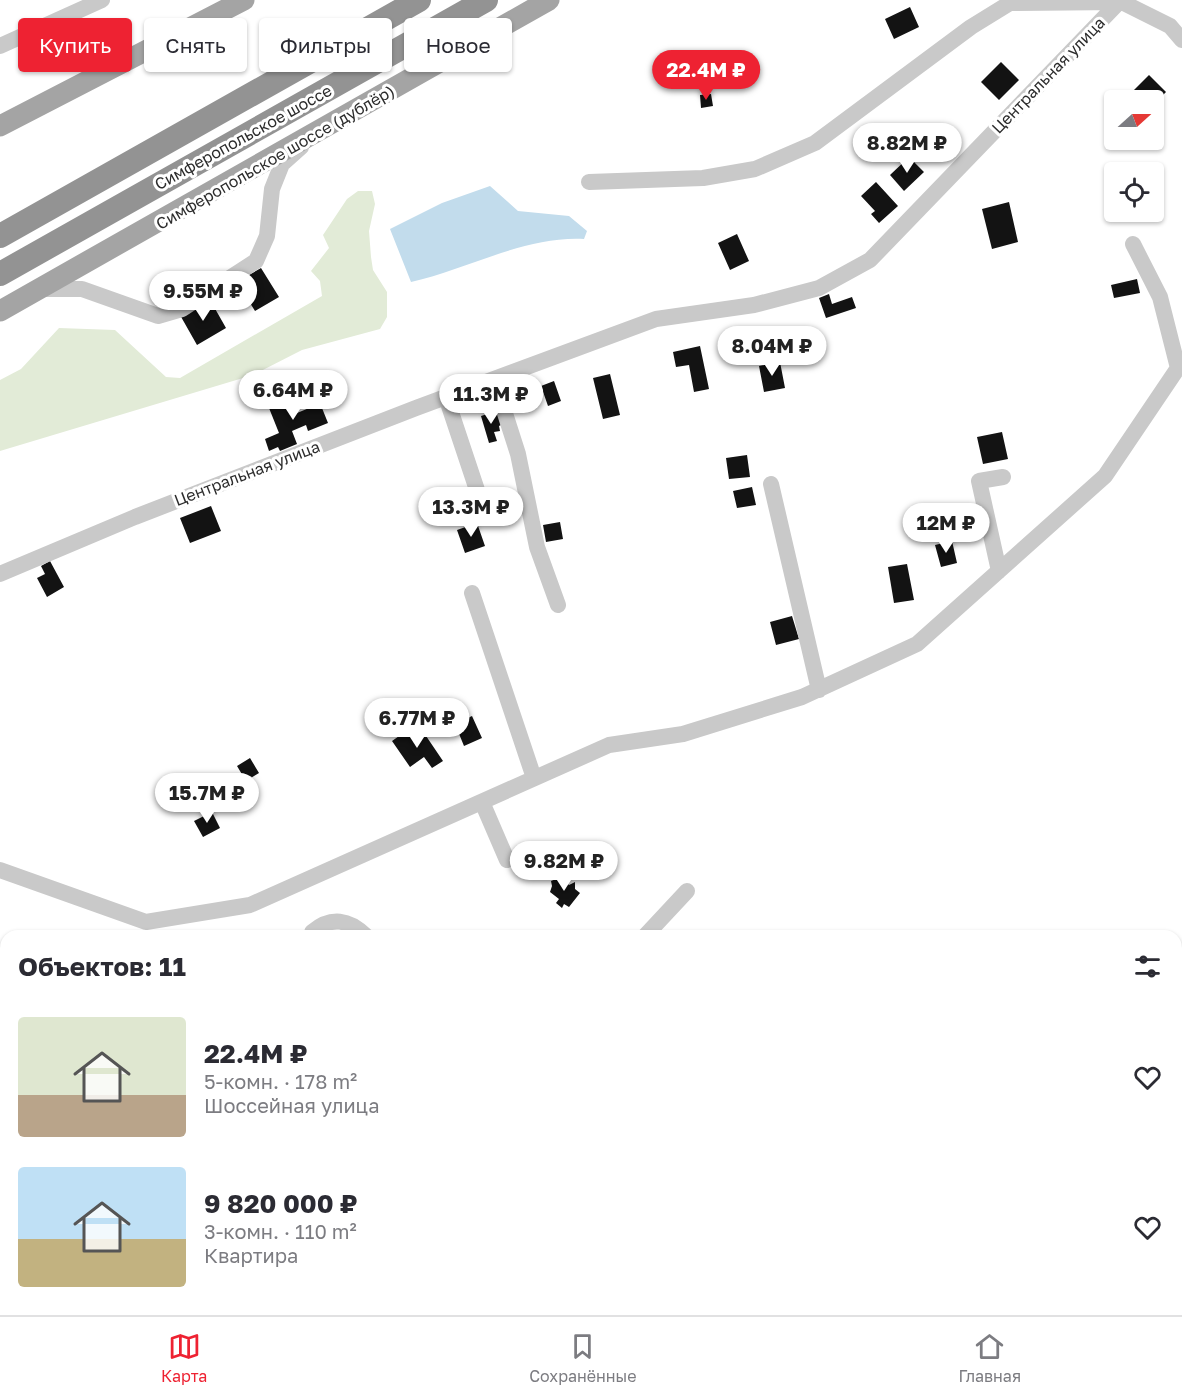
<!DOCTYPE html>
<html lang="ru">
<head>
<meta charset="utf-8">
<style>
	body { margin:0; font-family:"Golos Text",sans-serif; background:#f7f7f7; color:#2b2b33; height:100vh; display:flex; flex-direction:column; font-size:22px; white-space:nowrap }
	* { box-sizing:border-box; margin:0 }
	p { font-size:20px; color:#7c7c81 }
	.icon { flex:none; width:33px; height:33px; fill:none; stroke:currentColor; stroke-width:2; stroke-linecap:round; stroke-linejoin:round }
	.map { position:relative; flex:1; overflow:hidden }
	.details { position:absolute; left:0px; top:930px; width:1182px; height:386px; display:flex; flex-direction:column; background:#fff; border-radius:18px 18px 0 0; box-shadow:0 2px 4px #0004 }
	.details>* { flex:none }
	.top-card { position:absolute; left:18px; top:18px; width:600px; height:54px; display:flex; gap:12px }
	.needle { width:39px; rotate:69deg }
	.controls { position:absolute; left:1104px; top:90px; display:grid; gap:12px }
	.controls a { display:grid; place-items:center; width:60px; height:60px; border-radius:6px; background:#fff; box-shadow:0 2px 4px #0004; font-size:30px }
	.price { position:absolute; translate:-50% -51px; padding:0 14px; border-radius:21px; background:#fff; color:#222; font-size:20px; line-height:39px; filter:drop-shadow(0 2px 3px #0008) }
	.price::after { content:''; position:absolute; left:50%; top:36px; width:18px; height:14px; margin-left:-9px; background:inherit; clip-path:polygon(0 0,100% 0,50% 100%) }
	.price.current { background:#ee2232; color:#fff }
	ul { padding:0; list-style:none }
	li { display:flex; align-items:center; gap:18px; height:150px; padding:0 18px }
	li span { display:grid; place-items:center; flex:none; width:168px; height:120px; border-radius:6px; color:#555 }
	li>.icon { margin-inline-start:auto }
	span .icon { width:72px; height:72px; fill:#fffc; stroke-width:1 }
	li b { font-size:26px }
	h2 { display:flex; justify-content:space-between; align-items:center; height:72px; padding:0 18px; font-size:26px }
	.chip { padding:0 21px; border-radius:6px; background:#fff; box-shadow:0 2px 4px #0004; font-size:21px; line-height:54px }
	.chip.current { background:#ee2232; color:#fff }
	.dock { display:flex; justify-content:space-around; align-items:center; height:84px; border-top:2px solid #e1e1e2; background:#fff; font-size:16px; color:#7c7c81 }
	.dock a { display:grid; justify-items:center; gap:3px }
	.dock .current { color:#ee2232 }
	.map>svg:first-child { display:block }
	.green { fill:#e2ebd7 }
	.water { fill:#c2dcec }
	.building { fill:#131313 }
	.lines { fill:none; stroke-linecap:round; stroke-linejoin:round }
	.minor { stroke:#c9c9c9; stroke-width:16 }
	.major { stroke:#a4a4a4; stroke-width:21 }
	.highway { stroke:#939393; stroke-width:24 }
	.labels { text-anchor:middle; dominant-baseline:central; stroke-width:6; stroke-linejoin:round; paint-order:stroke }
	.street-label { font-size:16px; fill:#2c2c2c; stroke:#fff }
</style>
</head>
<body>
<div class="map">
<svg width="1182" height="1315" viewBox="0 0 1182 1315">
	<rect width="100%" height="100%" fill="#fff"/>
	<!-- green -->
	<path class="green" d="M358,191H372L375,204L369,231L371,257L373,270L387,292V317L380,329L302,350L253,375L0,451V380L21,369L59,328L115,330L166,377L180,378L322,296L320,281L311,271L329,248L323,235L347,199Z"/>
	<!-- water -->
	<path class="water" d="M490,186L518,211L569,216L587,231L584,239C524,236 469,269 411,282L390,229L442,203Z"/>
	<!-- building -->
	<path class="building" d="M910,7L919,27L894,39L885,19Z
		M1001,62L1019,80L999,100L981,82Z
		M1149,75L1166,92L1154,104V100H1124Z
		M711,94L713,106L701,108L700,95Z
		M909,157L924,172L904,191L890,175Z
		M876,182L898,206L879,223L871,214L875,211L861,196Z
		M1009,202L1018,242L992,249L982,209Z
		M737,234L749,261L730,270L718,243Z
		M261,268L279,297L255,311L237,282Z
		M1137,279L1140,293L1114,298L1111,285Z
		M829,294L832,304L852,297L856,308L826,318L819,298Z
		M209,298L226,328L197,345L180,315Z
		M700,346L709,389L694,392L689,365L676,367L673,352Z
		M780,362L785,388L764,392L759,366Z
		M610,374L620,415L603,419L593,378Z
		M554,381L561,401L548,406L541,386Z
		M316,393L328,423L308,431L306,425L292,431L297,444L280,451L278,447L269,451L265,439L279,433L267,403L290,394L297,413L314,406L310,395Z
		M497,411L501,425L499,426L500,431L494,432L497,441L489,443L481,416Z
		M1002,432L1008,459L983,464L977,437Z
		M747,455L750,477L729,479L726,458Z
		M752,487L756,505L737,508L733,491Z
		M211,506L221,531L190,543L180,518Z
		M560,522L563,539L546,542L543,525Z
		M477,523L485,546L465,553L457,530Z
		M952,541L957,563L941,567L935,545Z
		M50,561L64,587L47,597L37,578L45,574L41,566Z
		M907,564L914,600L894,603L888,567Z
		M792,616L799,639L776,645L770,622Z
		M472,716L482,738L464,746L455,724Z
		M409,729L413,736L422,730L443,761L432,768L424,757L410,767L392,741Z
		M250,758L259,773L246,781L237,766Z
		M212,812L220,828L203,837L194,821Z
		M561,877L569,885L575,882V889L580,893L569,907L564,904L562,908L556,903L559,899L550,892L552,886L551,881Z
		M596,1310H618L626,1315H592Z"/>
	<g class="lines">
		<!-- minor -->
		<path class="minor" d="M1118,0L1170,26L1182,40
			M0,46L102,0
			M589,182L703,178L755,169L815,143L971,27L1010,3L1119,2
			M1133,244L1160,297L1178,368
			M41,289H82L158,316L182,309L256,261L267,236L272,189L282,164L301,147
			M494,379L518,454L537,547L558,605
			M446,397L478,493
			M771,484L819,690
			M999,571L979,481L1003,477
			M0,574L135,517L416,408L656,319L754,305L819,288L870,260L1121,0
			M472,593L534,778
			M482,802L507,860
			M0,870L146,922L250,905L609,745L683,734L802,697L917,644L1105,476L1182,362
			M312,932C331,916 349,919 366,936
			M645,936L687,891
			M0,956L6,962
			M489,1310L496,1315
			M651,1310L658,1315
			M1029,1310L1032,1315"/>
		<!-- major -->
		<path class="major" d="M0,126L244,0
			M0,311L549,0"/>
		<!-- highway -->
		<path class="highway" d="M0,236L419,0
			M0,274L486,0"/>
	</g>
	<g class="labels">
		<!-- street labels -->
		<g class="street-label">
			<text transform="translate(1048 75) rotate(-46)">Центральная улица</text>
			<text transform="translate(243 137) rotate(-29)">Симферопольское шоссе</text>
			<text transform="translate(275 157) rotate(-30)">Симферопольское шоссе (дублёр)</text>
			<text transform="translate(247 473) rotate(-21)">Центральная улица</text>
		</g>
	</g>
</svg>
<div class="controls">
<a><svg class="needle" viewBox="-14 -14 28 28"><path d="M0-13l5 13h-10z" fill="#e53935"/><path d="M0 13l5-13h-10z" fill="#7c7c81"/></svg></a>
<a><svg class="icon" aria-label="locate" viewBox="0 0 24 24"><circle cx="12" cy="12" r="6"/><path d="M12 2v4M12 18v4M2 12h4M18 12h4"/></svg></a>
</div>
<b class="price current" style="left:706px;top:101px">22.4M ₽</b>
<b class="price" style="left:907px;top:174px">8.82M ₽</b>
<b class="price" style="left:203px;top:322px">9.55M ₽</b>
<b class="price" style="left:772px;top:377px">8.04M ₽</b>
<b class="price" style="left:293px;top:421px">6.64M ₽</b>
<b class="price" style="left:491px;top:425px">11.3M ₽</b>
<b class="price" style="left:471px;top:538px">13.3M ₽</b>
<b class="price" style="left:946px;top:554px">12M ₽</b>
<b class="price" style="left:417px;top:749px">6.77M ₽</b>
<b class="price" style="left:207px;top:824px">15.7M ₽</b>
<b class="price" style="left:564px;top:892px">9.82M ₽</b>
<div class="top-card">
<a class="chip current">Купить</a>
<a class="chip">Снять</a>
<a class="chip">Фильтры</a>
<a class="chip">Новое</a>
</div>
<section class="details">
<h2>Объектов: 11<svg class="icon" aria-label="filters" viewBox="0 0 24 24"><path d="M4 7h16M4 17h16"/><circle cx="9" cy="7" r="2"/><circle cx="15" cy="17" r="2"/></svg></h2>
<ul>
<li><span style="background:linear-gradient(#dfe7d0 65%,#b9a48a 0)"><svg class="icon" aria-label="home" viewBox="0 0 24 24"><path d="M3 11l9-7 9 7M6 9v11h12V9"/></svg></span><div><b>22.4M ₽</b><p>5-комн. · 178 m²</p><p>Шоссейная улица</p></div><svg class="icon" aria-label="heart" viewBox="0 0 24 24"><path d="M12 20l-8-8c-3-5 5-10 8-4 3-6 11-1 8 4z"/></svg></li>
<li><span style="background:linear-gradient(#bfe0f5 60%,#c2b280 0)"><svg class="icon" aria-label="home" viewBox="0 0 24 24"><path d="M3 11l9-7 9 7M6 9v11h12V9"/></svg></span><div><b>9 820 000 ₽</b><p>3-комн. · 110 m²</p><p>Квартира</p></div><svg class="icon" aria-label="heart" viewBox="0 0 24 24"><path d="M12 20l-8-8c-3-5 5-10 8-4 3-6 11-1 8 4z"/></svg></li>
</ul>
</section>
</div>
<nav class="dock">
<a class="current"><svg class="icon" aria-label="map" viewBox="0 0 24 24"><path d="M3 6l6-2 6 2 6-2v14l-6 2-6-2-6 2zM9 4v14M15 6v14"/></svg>Карта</a>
<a><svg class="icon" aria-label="saved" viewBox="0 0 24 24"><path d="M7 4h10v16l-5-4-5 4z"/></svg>Сохранённые</a>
<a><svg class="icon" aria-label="home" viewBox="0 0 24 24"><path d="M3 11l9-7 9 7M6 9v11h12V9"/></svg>Главная</a>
</nav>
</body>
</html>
